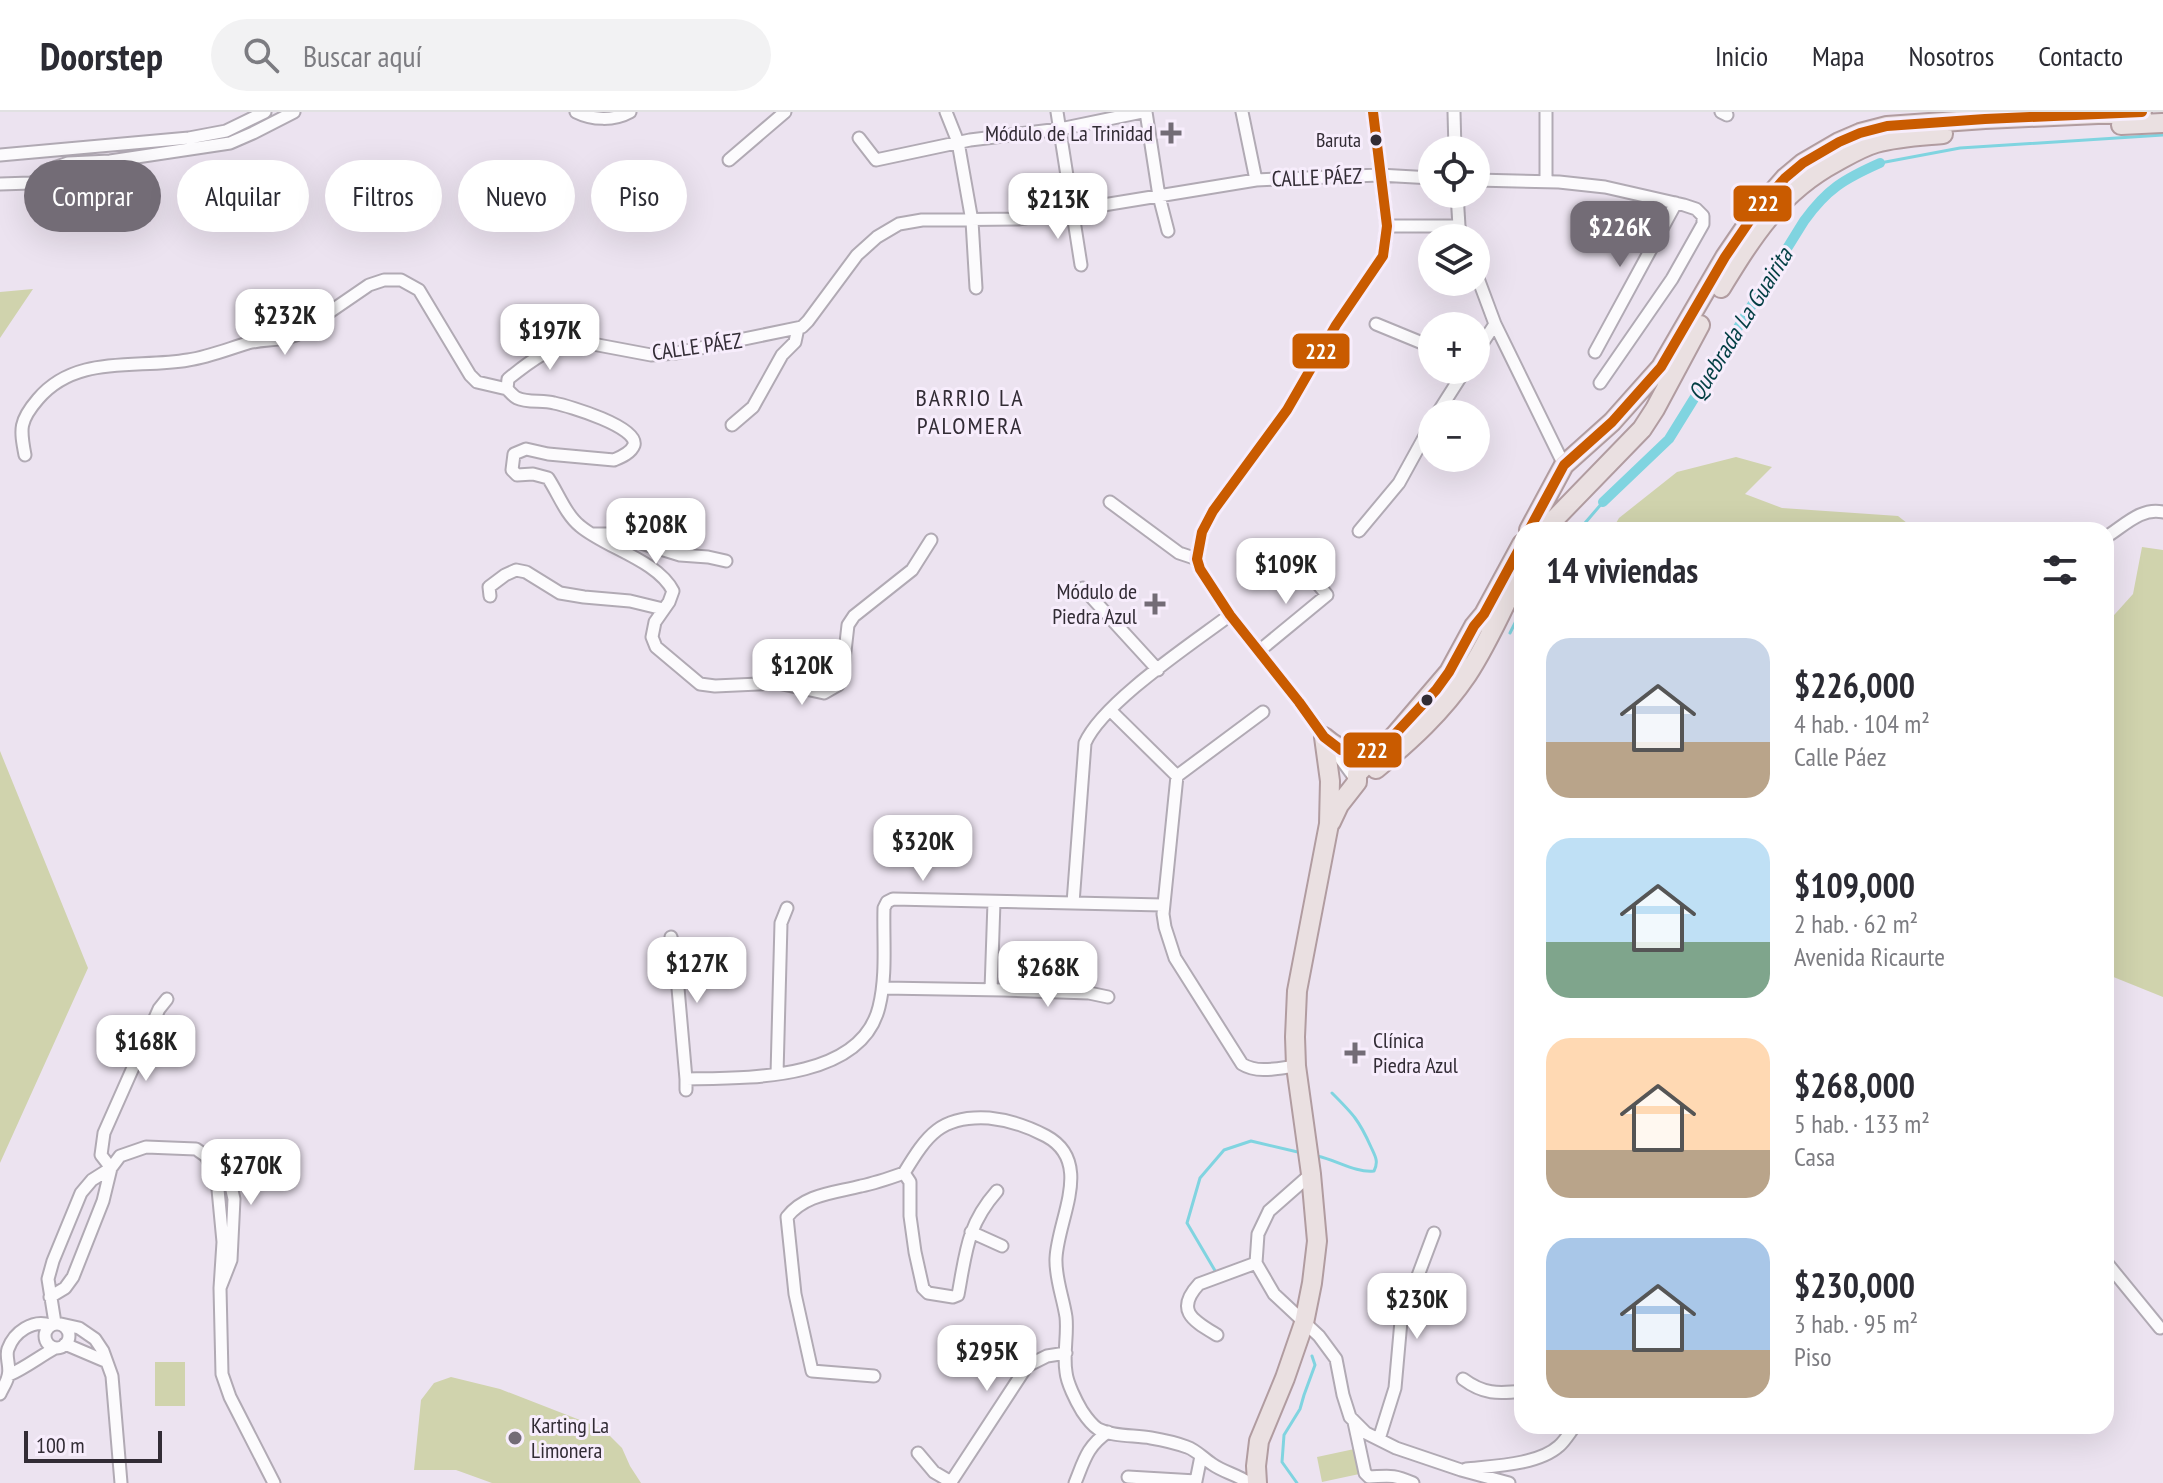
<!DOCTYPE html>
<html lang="es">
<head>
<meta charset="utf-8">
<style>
	body { margin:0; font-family:"PT Sans Narrow",sans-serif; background:#f2f2f3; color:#2b2b33; height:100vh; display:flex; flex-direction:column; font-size:30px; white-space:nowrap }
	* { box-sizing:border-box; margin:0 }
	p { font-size:26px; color:#7c7c81 }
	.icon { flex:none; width:44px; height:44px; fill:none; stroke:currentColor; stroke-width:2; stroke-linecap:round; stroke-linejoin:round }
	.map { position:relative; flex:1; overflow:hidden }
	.details { position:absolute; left:1514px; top:410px; width:600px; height:912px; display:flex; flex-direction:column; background:#fff; border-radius:24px; box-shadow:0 8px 32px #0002 }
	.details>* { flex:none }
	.guide { position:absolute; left:24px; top:48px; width:760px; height:72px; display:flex; gap:16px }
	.tools { position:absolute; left:1418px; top:24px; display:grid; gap:16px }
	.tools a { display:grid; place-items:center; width:72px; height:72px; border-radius:50%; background:#fff; box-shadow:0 8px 32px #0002; font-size:40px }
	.scale { position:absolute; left:24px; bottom:20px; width:138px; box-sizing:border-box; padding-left:8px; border:4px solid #322c35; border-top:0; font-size:22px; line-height:28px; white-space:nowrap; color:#322c35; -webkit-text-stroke:6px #f7edfc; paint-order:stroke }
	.price { position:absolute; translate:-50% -68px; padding:0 18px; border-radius:16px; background:#fff; color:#222; font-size:26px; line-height:52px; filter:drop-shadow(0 2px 4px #0008) }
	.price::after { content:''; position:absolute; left:50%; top:48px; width:24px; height:18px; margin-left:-12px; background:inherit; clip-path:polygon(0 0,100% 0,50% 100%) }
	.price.current { background:#736c76; color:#fff }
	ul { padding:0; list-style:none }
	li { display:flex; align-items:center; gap:24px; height:200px; padding:0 32px }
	li span { display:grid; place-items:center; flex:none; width:224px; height:160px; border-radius:24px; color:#555 }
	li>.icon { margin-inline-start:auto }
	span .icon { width:96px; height:96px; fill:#fffc; stroke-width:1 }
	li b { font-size:34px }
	h2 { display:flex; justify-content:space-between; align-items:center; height:96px; padding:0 32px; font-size:34px }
	.pill { padding:0 28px; border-radius:36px; background:#fff; box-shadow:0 8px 32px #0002; font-size:28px; line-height:72px }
	.pill.current { background:#736c76; color:#fff }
	header { display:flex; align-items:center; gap:48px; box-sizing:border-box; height:112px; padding:0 40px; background:#fff; border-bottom:2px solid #e1e1e2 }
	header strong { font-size:38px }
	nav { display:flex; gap:44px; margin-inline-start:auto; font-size:28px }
	.search { width:560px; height:72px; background:#f2f2f3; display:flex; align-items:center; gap:20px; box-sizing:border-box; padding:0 28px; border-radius:44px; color:#7c7c81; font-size:30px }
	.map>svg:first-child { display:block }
	.green { fill:#d0d3ad }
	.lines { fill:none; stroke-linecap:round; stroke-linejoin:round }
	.stream { stroke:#80d4e0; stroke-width:3 }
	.canal { stroke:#80d4e0; stroke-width:10 }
	.street-casing { stroke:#b1aab4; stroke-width:15 }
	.primary-casing { stroke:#b19ca0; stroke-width:22 }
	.street { stroke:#fcfbfd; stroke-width:11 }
	.primary { stroke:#eae0e1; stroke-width:18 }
	.bus-1-casing { stroke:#f7edfc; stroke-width:16 }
	.bus-1 { stroke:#c95b00; stroke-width:10 }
	.poi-dot { fill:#736c76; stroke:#f7edfc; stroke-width:3 }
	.bus-dot { fill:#322c35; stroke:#f7edfc; stroke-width:3 }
	.labels { text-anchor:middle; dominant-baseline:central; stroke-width:6; stroke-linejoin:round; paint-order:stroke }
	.bus-label { font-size:20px; fill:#322c35; stroke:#f7edfc; text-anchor:end }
	.poi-label { font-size:22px; fill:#322c35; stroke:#f7edfc; text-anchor:end }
	.street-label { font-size:22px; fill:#322c35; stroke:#f7edfc }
	.water-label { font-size:24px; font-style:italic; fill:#033f44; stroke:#f7edfc }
	.neighbourhood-label { font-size:24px; letter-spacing:2px; fill:#322c35; stroke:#f7edfc }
	.line-badge { stroke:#f7edfc; stroke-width:3 }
	.badge-label { font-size:22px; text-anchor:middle; font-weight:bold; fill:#fff }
</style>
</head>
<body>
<header>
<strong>Doorstep</strong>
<div class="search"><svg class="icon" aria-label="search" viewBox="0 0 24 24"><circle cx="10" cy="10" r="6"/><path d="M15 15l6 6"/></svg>Buscar aquí</div>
<nav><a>Inicio</a><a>Mapa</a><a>Nosotros</a><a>Contacto</a></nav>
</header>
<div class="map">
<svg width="2163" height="1371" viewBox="0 0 2163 1371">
	<rect width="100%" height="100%" fill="#ece3f0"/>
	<!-- green -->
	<path class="green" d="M33,177L0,226V180Z
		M1736,345L1772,355L1745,382L1782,396L1898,404L1916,418H1612L1619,406L1677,360Z
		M2142,435L2163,438V885L2106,862V512L2133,482Z
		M0,639L88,856L0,1051Z
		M155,1250H185V1294H155Z
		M451,1265L500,1277L603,1317L622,1336L630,1354L641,1371H492L456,1358H414L421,1288L434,1271Z
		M1359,1336L1364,1361L1322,1370L1317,1345Z"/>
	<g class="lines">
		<!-- stream -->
		<path class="stream" d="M1880,51L1960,36L2163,23
			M1579,418L1603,390
			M1510,521L1522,497
			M1317,1044C1337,1048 1355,1061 1374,1059C1379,1049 1375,1044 1371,1035C1359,1008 1353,1002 1332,981
			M1217,1162L1187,1111L1200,1066L1224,1038L1251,1029L1302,1041
			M1297,1371L1282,1350L1284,1323L1300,1297L1304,1283L1315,1253L1312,1244"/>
		<!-- canal -->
		<path class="canal" d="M1603,390L1669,327L1804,109C1827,77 1844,67 1880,51"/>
		<defs>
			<path id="street" d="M576,0C592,8 614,9 630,0
				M946,0L958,30L972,109L976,176
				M1057,0L1081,153
				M1146,0L1159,84L1168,119
				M1242,0L1256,68
				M1454,0L1455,38
				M1721,0L1727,3
				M859,26L876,48L970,28L1060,17L1142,0
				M0,43L189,26L226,19L265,0
				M729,48L785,0
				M1476,68L1559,70L1605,75L1684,93L1696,97L1703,104V112L1672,167L1600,271
				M1546,69V0
				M0,72L31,71L36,69L45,59L68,51L110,49L230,31L253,21L294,0
				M1457,82L1459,114L1463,126
				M1387,114H1459
				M1476,161L1495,212L1564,353
				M1376,212L1432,235
				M1595,240L1676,91
				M1476,241L1495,212
				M1437,302L1465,258
				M732,313L753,295L782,243L795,230L798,216
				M25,343C20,317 19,309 38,287C76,242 136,257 188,248C209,245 228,237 248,231C264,227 280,229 296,223L369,173L384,168H401L419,178L470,263L477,270L507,277
				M1110,390L1179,441L1197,447
				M1359,419L1399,371L1432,311
				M592,422H612L680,443L708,445L726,449
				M2106,425C2124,414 2141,395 2163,400
				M931,428L912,458L854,504L848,513L842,566L838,573L824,581L778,571L715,574L700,572L656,535L652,525L655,510L669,490L673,479C657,448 606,436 580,414C566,403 558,381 548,366L533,362L517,363L512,358L514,342L526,337L548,342L614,348C621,345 631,341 634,333C639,315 569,294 554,291C543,288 527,291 517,286C513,284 510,280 507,277L508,267C529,250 555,230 582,230L651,243L676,241L802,215L808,209L857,143L877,125L899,112L922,108L1018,107L1256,68L1379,63L1432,66
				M1083,476L1158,558
				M490,484L489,475L505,463L516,458L526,460L560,481L584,485L630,489L663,497
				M1259,539L1327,483L1297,447
				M1110,598L1177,664
				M1263,600L1177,664L1163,802L1165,815L1175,846L1242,952C1258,962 1279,956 1296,954
				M1357,669L1299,590L1230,503L1200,457L1197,447L1202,420L1213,399L1287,298L1336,213L1383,144L1387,114L1373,0
				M1163,793L1073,791L1085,631C1103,590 1193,531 1230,503
				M671,825L675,842L686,967
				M883,876L1004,878L1089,881L1108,885
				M991,878L994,790
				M777,962L781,811L787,796
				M686,978V967C747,966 861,969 879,895C887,863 883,828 884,796L887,790L893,787L1073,791
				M206,1044L217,1067L223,1130L220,1176L222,1262L230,1285L274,1371
				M1311,1062L1269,1099L1258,1122L1256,1151L1274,1182L1319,1224L1336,1247L1343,1283L1350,1305L1366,1321L1396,1336L1461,1358L1509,1371
				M997,1079C967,1113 966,1140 958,1183L953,1185L928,1181L923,1176L915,1140L910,1104V1070L904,1061C927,1023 941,1003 989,1006C1008,1008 1029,1015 1046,1024C1094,1050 1058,1106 1056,1146C1055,1166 1063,1185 1066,1205C1068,1223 1063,1242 1066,1260C1067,1271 1076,1289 1082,1299C1086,1305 1092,1313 1098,1317C1114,1325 1134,1323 1151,1326C1163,1328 1176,1331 1187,1335C1196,1338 1203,1346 1212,1352C1223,1360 1238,1363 1249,1371
				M971,1120L1002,1134
				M2106,1150L2160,1216
				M50,1185L65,1176L73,1165L103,1089L111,1056L101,1043L104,1021L159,897L167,887
				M55,1211L48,1167L53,1149L81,1081L92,1068L111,1056L120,1044L146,1035L196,1037L206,1044L219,1047L227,1056L234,1087L231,1148L220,1176
				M45 1224a12 12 0 1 1 24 0a12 12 0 1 1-24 0Z
				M61,1212L79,1216L95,1227L103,1239L112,1264L121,1371
				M1217,1223C1194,1209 1174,1199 1199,1172L1256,1151
				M65,1232L105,1249
				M9,1263C25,1256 39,1245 55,1236
				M874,1264L812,1259L795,1182L787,1105C805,1082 834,1081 861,1074C876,1071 890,1066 904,1061
				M1463,1267C1483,1282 1498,1282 1522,1279
				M0,1282C2,1277 7,1270 8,1264C11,1255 5,1245 8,1237C14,1220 33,1207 50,1213
				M1354,1310L1365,1361L1369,1365C1390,1364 1392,1362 1413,1371
				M1379,1327L1395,1276L1401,1209L1434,1121
				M918,1341L934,1360L951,1370L1027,1254L1047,1244L1066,1241
				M1466,1357C1493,1354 1538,1353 1559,1334C1565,1329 1570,1320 1575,1314
				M1128,1365L1196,1369L1201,1344
				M1075,1371C1084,1349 1087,1334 1108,1320"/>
			<path id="primary" d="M2121,13L2162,11
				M1721,176C1753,124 1780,80 1836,50C1849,43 1862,35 1876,31C1897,25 1921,24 1943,22
				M1529,418L1564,353L1612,310L1661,255L1725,145L1757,98L1785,66L1803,51L1839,30L1860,21L1887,14L1985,7L2142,0
				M1544,418L1642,317L1655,297L1700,213
				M1324,625C1344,642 1359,646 1383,634
				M1376,657C1410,629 1442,600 1467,563C1489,530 1504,493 1522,458
				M1331,710L1339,693L1357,670V662L1396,622L1449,560L1474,514L1484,502L1522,432
				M1257,1371L1256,1354L1259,1329L1285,1266L1304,1211L1312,1171L1317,1129L1311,1062L1296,954L1295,925L1297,879L1329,712L1330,669L1324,625"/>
		</defs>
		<!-- street casing -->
		<use href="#street" class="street-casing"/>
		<!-- primary casing -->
		<use href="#primary" class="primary-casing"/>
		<!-- street -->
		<use href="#street" class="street"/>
		<!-- primary -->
		<use href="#primary" class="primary"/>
		<defs>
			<path id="bus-1" d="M1373,0L1387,114L1383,144L1336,213L1287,298L1213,399L1202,420L1197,447L1200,457L1230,503L1299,590L1324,625L1341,638L1364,641L1385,633L1436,578L1449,560L1474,514L1484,502L1522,432
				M1529,418L1564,353L1612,310L1661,255L1725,145L1757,98L1785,66L1803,51L1839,30L1860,21L1887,14L1985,7L2142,0"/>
		</defs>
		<!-- bus-1 casing -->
		<use href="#bus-1" class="bus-1-casing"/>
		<!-- bus-1 -->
		<use href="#bus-1" class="bus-1"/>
	</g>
	<!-- markers -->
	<g class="poi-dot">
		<path d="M1167 9h8v8h8v8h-8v8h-8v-8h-8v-8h8z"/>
		<path d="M1151 480h8v8h8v8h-8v8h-8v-8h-8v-8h8z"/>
		<path d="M1351 929h8v8h8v8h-8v8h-8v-8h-8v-8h8z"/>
		<circle cx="515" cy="1326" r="8"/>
	</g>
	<g class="bus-dot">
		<circle cx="1376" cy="28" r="7"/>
		<circle cx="1427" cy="588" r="7"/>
	</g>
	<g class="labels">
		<!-- bus labels -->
		<g class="bus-label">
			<text x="1361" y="28">Baruta</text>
		</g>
		<!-- poi labels -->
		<g class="poi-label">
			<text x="1153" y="21">Módulo de La Trinidad</text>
			<text x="1137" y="479">Módulo de<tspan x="1137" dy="25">Piedra Azul</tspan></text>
			<text x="1373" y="928" text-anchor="start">Clínica<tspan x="1373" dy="25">Piedra Azul</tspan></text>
			<text x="531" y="1313" text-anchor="start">Karting La<tspan x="531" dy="25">Limonera</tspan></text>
		</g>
		<!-- street labels -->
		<g class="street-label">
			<text transform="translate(1317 65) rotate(-2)">CALLE PÁEZ</text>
			<text transform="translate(697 234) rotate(-8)">CALLE PÁEZ</text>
		</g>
		<!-- water labels -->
		<g class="water-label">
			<text transform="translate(1740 212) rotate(-58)">Quebrada La Guairita</text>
		</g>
		<!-- neighbourhood labels -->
		<g class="neighbourhood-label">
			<text x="970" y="285">BARRIO LA<tspan x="970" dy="28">PALOMERA</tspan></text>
		</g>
	</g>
	<g class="line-badge">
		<rect x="1732" y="72" width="61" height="39" rx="8" fill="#c95b00"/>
		<rect x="1291" y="220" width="60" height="38" rx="8" fill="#c95b00"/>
		<rect x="1342" y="619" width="61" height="38" rx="8" fill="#c95b00"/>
	</g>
	<g class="badge-label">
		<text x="1763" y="99">222</text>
		<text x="1321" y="247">222</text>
		<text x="1372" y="646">222</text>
	</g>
</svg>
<div class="tools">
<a><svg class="icon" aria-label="locate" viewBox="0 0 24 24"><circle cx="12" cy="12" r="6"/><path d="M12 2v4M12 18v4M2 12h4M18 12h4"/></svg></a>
<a><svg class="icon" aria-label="layers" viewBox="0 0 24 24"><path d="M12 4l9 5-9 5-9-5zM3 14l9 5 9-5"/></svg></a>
<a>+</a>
<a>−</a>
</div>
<div class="scale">100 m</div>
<b class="price" style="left:1058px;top:129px">$213K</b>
<b class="price current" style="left:1620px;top:157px">$226K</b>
<b class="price" style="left:285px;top:245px">$232K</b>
<b class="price" style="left:550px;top:260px">$197K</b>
<b class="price" style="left:656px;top:454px">$208K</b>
<b class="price" style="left:1286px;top:494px">$109K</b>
<b class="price" style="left:802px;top:595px">$120K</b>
<b class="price" style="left:923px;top:771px">$320K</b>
<b class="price" style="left:697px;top:893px">$127K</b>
<b class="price" style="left:1048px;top:897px">$268K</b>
<b class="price" style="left:146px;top:971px">$168K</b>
<b class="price" style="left:251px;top:1095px">$270K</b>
<b class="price" style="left:1417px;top:1229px">$230K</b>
<b class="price" style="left:987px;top:1281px">$295K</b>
<div class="guide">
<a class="pill current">Comprar</a>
<a class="pill">Alquilar</a>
<a class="pill">Filtros</a>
<a class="pill">Nuevo</a>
<a class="pill">Piso</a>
</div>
<section class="details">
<h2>14 viviendas<svg class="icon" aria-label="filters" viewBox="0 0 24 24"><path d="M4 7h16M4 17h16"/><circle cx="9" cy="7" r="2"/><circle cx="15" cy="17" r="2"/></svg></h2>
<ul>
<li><span style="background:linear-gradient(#c9d6e8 65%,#b9a48a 0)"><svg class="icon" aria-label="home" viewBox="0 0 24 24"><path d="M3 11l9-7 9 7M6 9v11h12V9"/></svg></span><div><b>$226,000</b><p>4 hab. · 104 m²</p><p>Calle Páez</p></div></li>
<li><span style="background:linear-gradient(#bfe0f5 65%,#7fa58c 0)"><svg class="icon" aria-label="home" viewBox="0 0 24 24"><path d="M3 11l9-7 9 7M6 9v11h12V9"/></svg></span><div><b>$109,000</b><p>2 hab. · 62 m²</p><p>Avenida Ricaurte</p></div></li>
<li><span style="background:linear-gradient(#ffd9b3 70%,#b9a48a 0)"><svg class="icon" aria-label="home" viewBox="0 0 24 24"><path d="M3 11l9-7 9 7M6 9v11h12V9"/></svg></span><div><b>$268,000</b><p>5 hab. · 133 m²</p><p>Casa</p></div></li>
<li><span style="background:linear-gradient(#a9c7e8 70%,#b9a48a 0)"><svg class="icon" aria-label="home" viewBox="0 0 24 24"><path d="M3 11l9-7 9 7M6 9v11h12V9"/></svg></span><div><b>$230,000</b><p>3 hab. · 95 m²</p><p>Piso</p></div></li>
</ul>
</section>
</div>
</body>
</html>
